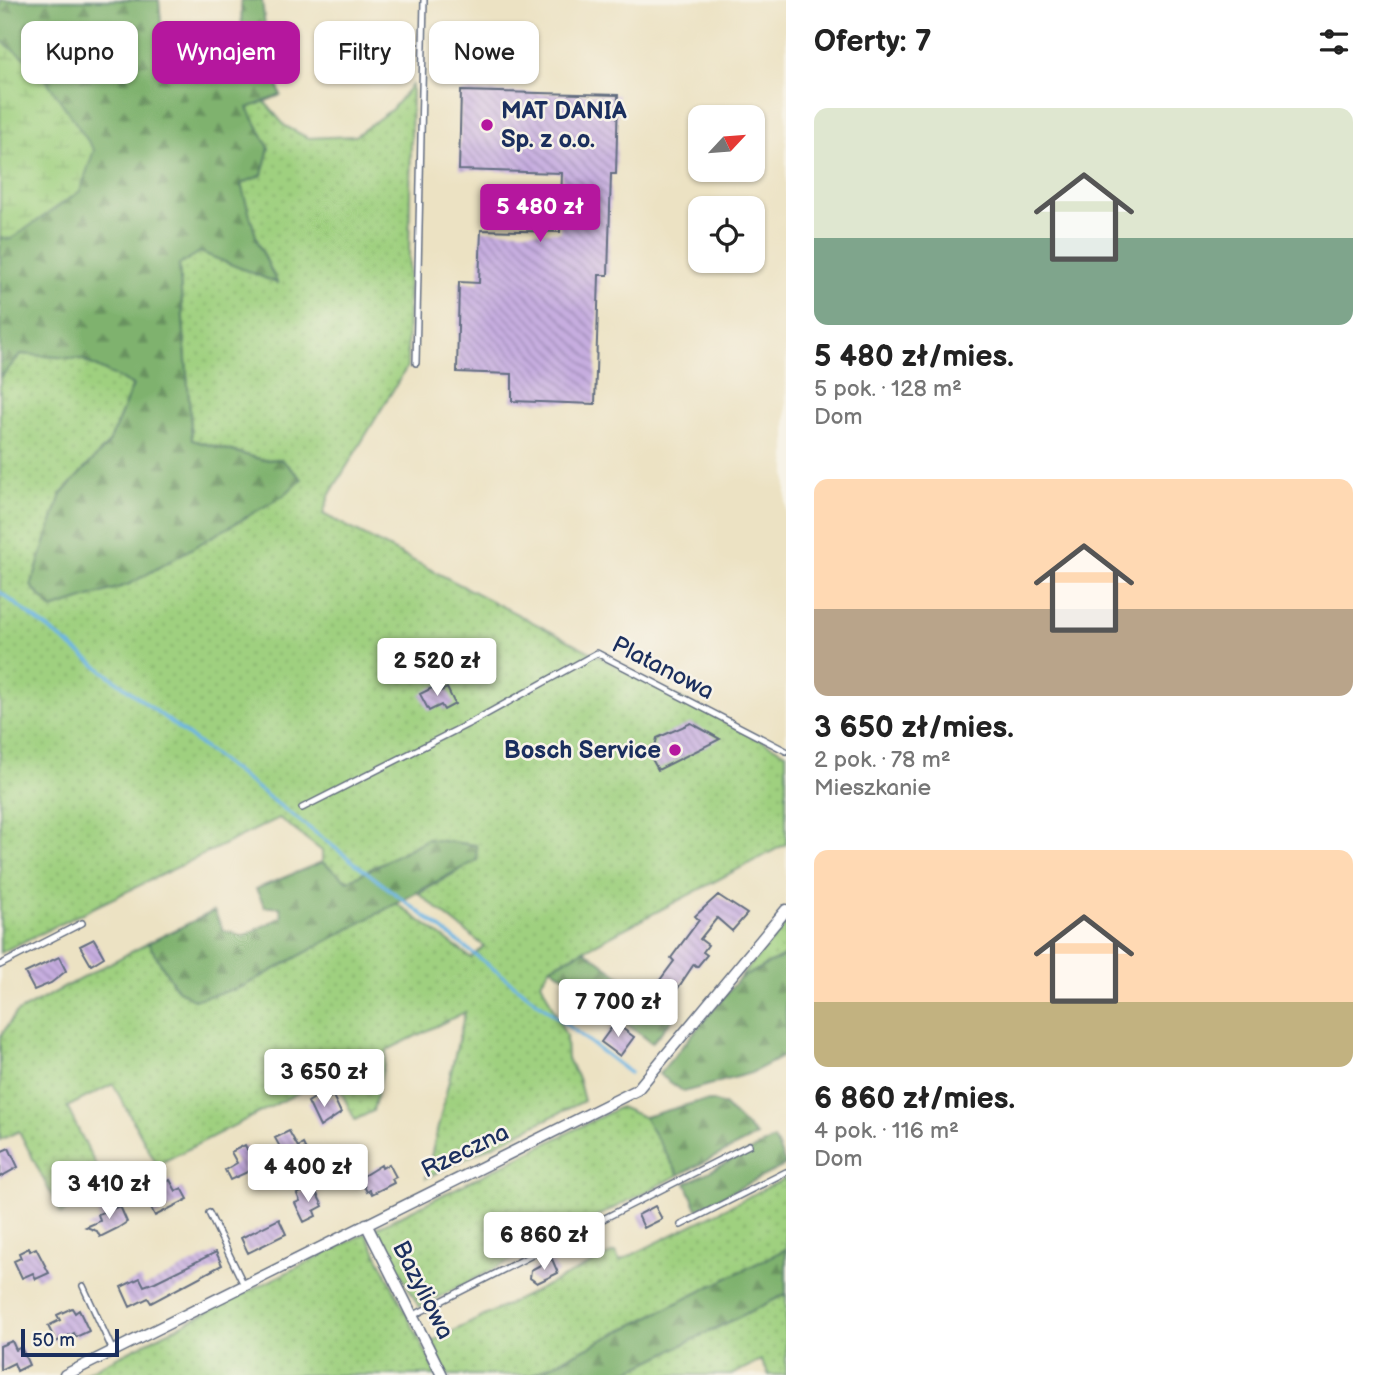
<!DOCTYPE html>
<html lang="pl">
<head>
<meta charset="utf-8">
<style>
	body { margin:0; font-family:"Balsamiq Sans",sans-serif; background:#f2f2f2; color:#222; height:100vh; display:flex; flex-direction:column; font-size:26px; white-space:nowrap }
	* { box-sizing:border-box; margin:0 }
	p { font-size:23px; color:#767676 }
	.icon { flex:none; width:38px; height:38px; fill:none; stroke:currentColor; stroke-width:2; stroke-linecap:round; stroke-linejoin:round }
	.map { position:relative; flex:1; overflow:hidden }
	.side { display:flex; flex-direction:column; background:#fff; width:595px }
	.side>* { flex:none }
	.top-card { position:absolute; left:21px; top:21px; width:660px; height:63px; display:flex; gap:14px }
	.needle { width:46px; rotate:64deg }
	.fabs { position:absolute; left:688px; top:105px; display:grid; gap:14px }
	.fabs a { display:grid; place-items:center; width:77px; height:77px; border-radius:14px; background:#fff; box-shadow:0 2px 5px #0004; font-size:35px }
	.scale { position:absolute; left:21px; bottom:18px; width:98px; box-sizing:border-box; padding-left:7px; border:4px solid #1b2f5e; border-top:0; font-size:19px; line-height:24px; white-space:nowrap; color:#1b2f5e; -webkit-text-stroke:5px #f7f3e8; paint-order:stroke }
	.price { position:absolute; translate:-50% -60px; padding:0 16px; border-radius:7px; background:#fff; color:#222; font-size:23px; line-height:46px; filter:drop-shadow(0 2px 4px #0008) }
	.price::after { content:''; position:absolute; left:50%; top:42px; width:21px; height:16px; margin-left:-10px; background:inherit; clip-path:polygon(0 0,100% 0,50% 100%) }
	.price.current { background:#b5179e; color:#fff }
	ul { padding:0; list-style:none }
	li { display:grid; align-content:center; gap:14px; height:371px; padding:0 28px }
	li span { display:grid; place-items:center; height:217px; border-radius:14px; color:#555 }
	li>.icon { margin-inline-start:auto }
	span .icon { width:126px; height:126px; fill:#fffc; stroke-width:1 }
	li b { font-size:30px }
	h2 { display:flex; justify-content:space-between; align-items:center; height:84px; padding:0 28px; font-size:30px }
	.chip { padding:0 24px; border-radius:14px; background:#fff; box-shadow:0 2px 5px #0004; font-size:24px; line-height:63px }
	.chip.current { background:#b5179e; color:#fff }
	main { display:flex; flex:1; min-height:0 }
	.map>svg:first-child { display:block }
	.grass { fill:url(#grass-dots); stroke:#5d806e; stroke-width:2 }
	.forest { fill:url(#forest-firs); stroke:#4d7066; stroke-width:2 }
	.wetland { fill:url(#wetland-marsh); stroke:#5d806e; stroke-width:2 }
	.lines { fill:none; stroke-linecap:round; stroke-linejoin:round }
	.stream { stroke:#6cb5e4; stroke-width:3.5 }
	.building { fill:url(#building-back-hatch) }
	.service-casing { stroke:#646e81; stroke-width:8 }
	.minor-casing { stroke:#646e81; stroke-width:13 }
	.service { stroke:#fff; stroke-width:5 }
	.minor { stroke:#fff; stroke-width:10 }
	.poi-dot { fill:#b5179e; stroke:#f7f3e8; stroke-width:2.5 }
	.labels { text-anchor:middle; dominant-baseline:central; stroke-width:5; stroke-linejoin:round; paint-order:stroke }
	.poi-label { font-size:24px; font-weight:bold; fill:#1b2f5e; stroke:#f7f3e8; text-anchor:start }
	.street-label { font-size:24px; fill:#1b2f5e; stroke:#f7f3e8 }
</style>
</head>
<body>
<main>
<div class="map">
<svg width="786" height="1375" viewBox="0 0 786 1375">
	<defs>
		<pattern id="grass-dots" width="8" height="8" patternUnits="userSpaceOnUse" patternTransform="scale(1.75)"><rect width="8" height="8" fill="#9fd07f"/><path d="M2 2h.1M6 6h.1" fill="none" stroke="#88b370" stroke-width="1.8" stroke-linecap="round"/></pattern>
		<pattern id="forest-firs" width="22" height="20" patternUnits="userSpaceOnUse" patternTransform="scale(1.75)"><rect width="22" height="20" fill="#7fb26e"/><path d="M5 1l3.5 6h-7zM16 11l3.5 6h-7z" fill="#67915e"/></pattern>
		<pattern id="wetland-marsh" width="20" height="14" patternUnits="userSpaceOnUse" patternTransform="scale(1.75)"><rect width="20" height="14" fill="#9fd07f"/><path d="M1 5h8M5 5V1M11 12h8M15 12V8" fill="none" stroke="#88b370"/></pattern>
		<pattern id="building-back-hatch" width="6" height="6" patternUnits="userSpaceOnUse" patternTransform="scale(1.75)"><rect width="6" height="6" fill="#c7aee0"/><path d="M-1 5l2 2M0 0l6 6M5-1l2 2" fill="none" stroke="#a18eb9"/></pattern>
	</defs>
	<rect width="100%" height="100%" fill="#f7f3e8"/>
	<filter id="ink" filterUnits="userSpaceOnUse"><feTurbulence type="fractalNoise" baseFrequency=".0143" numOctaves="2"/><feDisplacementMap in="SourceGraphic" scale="14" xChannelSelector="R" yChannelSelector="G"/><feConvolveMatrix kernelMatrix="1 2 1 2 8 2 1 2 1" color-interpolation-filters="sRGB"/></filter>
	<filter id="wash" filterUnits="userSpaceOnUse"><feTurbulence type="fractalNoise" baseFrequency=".00686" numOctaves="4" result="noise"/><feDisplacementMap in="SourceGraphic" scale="28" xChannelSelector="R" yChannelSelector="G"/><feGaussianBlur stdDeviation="1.57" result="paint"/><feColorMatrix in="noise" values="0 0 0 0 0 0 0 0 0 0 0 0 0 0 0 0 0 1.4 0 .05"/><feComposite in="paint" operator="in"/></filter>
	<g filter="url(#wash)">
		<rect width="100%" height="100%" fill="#ece2c3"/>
		<!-- grass -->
		<path class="grass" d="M412,85L407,367L330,494L323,514L786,753V844L551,967L541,982L566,1036L567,1059L578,1078L584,1101L426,1178L465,1012L387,1050L373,1111L355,1120L333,1075L157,1165L113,1084L67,1107L108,1190L61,1214L19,1131L0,1140V1037L16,1013L148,943L176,988L396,903L471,958L484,946L419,894L477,860L427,839L348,881L322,862V851L279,818L0,953V378L21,354L81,359L133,385L109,443L61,494L281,459L264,460L192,440L179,265L200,251L277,282L258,243L240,184L248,108L264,101L285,126L308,138L355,136L392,109Z
			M786,923V955L739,979Z
			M620,1107L644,1117L679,1175L419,1307L376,1228Z
			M786,1178V1249L532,1375H447L431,1342L615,1252L620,1261Z
			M366,1233L437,1375H81Z
			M786,1294V1375H769L761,1360L731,1375H621Z"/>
		<!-- forest -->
		<path class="forest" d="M0,0H159L163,42L199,77L243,68L241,0H262L269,61L281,95L248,108L269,148L262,175L241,184L258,243L277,283L200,252L179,265L192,440L264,460L281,459L302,479L283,496L130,584L52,609L31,586L61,494L109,443L133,385L81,359L21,354L0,378V237L11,239L38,68L0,40Z
			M427,839L476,845L477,860L242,987L194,1000L176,988L148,943L214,911L223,930L243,936L282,917L280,907H265L256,889L322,862L348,881Z
			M584,950L675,1016L652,1043L551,967Z
			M786,955V1055L751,1073L684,1092L659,1074L739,979Z
			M712,1101L724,1105L756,1136L679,1175L644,1117L697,1102Z
			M774,1139L786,1165L697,1209L686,1183Z
			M786,1249V1294L621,1375H532Z"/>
		<!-- wetland -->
		<path class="wetland" d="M0,40L38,68L94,150L80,191L11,239L0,237Z"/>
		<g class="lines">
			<!-- stream -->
			<path class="stream" d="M0,592L630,1073"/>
		</g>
		<g id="blocks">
			<!-- building -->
			<path class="building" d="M461,91L618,95L616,174H611L608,275H599L595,404L512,401V374L457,372L459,282L479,283L481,230L560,232L562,173L459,170Z
				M438,685L441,691L447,688L455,704L444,710L441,705L429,711L420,694Z
				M691,723L720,739L658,770L652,759L657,738Z
				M718,895L747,914L732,931L717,918L700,939L708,945L703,952L707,955L697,967L694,964L670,1000L654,988L674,961L671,958L699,920L695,916Z
				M94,939L104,957L91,965L80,946Z
				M59,957L66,971L51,983L34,990L25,973Z
				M615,1023L634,1037L620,1056L601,1042Z
				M324,1092L327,1099L333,1096L341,1113L320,1127L308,1102Z
				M289,1131L298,1147L303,1144L309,1156L279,1172L269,1152L280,1147L275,1138Z
				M245,1145L256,1168L230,1180L225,1170L237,1163L231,1152Z
				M9,1148L18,1167L0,1177V1152Z
				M389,1164L396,1177L392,1179L394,1183L372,1194L370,1190L367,1192L360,1178L381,1165L382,1168Z
				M170,1180L176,1191L182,1188L188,1199L155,1216L147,1200L157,1194L154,1188Z
				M313,1186L323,1206L314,1211L316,1216L304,1222L295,1203L300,1201L297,1194Z
				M120,1206L127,1222L118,1228L100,1237L97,1231L86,1227L100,1221L98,1214Z
				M655,1206L662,1219L644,1228L638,1215Z
				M279,1219L286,1234L248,1253L241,1238Z
				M29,1248L30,1251L36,1248L49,1273L36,1279L33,1273L22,1278L14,1261L21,1258L19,1253Z
				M216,1252L222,1265L151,1303L148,1298L130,1307L121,1287L140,1278L144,1286L155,1282Z
				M552,1259L558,1273L537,1283L530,1278L531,1270Z
				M72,1308L75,1313L79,1310L89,1331L76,1337L74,1333L56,1342L48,1326L60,1320L57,1315Z
				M12,1341L16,1350L21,1347L29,1365L17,1371L14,1363L0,1370V1346Z"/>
		</g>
	</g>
	<g filter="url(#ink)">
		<use href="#blocks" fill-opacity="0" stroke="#646e81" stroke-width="2"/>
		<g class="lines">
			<defs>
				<path id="service" d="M416,363L424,0
					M302,808L472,722L597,653L786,751
					M0,965L82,923
					M209,1213L244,1285
					M681,1225L786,1172
					M83,1286L113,1351
					M414,1315L749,1145"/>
				<path id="minor" d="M366,1224L442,1375
					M65,1375L637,1090L786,910"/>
			</defs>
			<!-- service casing -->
			<use href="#service" class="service-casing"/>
			<!-- minor casing -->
			<use href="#minor" class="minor-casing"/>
			<!-- service -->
			<use href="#service" class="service"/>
			<!-- minor -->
			<use href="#minor" class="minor"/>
		</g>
	</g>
	<!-- markers -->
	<g class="poi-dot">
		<circle cx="487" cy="125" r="7"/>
		<circle cx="675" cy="750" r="7"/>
	</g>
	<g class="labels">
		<!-- poi labels -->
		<g class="poi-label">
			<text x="501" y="111">MAT DANIA<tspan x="501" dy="28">Sp. z o.o.</tspan></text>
			<text x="661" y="750" text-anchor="end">Bosch Service</text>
		</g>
		<!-- street labels -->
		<g class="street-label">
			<text transform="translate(663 668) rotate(27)">Platanowa</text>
			<text transform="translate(465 1151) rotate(-26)">Rzeczna</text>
			<text transform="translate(423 1290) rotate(63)">Bazyliowa</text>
		</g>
	</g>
</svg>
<div class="fabs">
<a><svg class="needle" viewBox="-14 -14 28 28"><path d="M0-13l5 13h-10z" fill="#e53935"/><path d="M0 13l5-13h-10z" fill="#767676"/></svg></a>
<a><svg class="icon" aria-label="locate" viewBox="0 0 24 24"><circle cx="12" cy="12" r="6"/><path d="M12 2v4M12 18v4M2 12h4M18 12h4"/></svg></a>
</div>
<div class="scale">50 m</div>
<b class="price current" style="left:540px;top:244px">5 480 zł</b>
<b class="price" style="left:437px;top:698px">2 520 zł</b>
<b class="price" style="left:618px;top:1039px">7 700 zł</b>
<b class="price" style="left:324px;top:1109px">3 650 zł</b>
<b class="price" style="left:308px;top:1204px">4 400 zł</b>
<b class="price" style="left:109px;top:1221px">3 410 zł</b>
<b class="price" style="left:544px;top:1272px">6 860 zł</b>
<div class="top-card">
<a class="chip">Kupno</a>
<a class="chip current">Wynajem</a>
<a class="chip">Filtry</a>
<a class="chip">Nowe</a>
</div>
</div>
<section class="side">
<h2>Oferty: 7<svg class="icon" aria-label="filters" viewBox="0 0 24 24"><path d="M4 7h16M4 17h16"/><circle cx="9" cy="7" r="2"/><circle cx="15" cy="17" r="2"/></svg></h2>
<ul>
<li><span style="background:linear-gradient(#dfe7d0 60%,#7fa58c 0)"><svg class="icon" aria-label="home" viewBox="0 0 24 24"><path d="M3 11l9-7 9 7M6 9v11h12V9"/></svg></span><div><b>5 480 zł/mies.</b><p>5 pok. · 128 m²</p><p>Dom</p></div></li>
<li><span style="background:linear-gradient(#ffd9b3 60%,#b9a48a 0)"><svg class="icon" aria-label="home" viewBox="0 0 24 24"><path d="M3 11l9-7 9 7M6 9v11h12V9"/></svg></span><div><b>3 650 zł/mies.</b><p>2 pok. · 78 m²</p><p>Mieszkanie</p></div></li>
<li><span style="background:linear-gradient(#ffd9b3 70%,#c2b280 0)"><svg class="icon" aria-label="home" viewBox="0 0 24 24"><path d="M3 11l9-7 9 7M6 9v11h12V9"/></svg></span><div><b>6 860 zł/mies.</b><p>4 pok. · 116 m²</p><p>Dom</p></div></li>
</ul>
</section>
</main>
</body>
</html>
